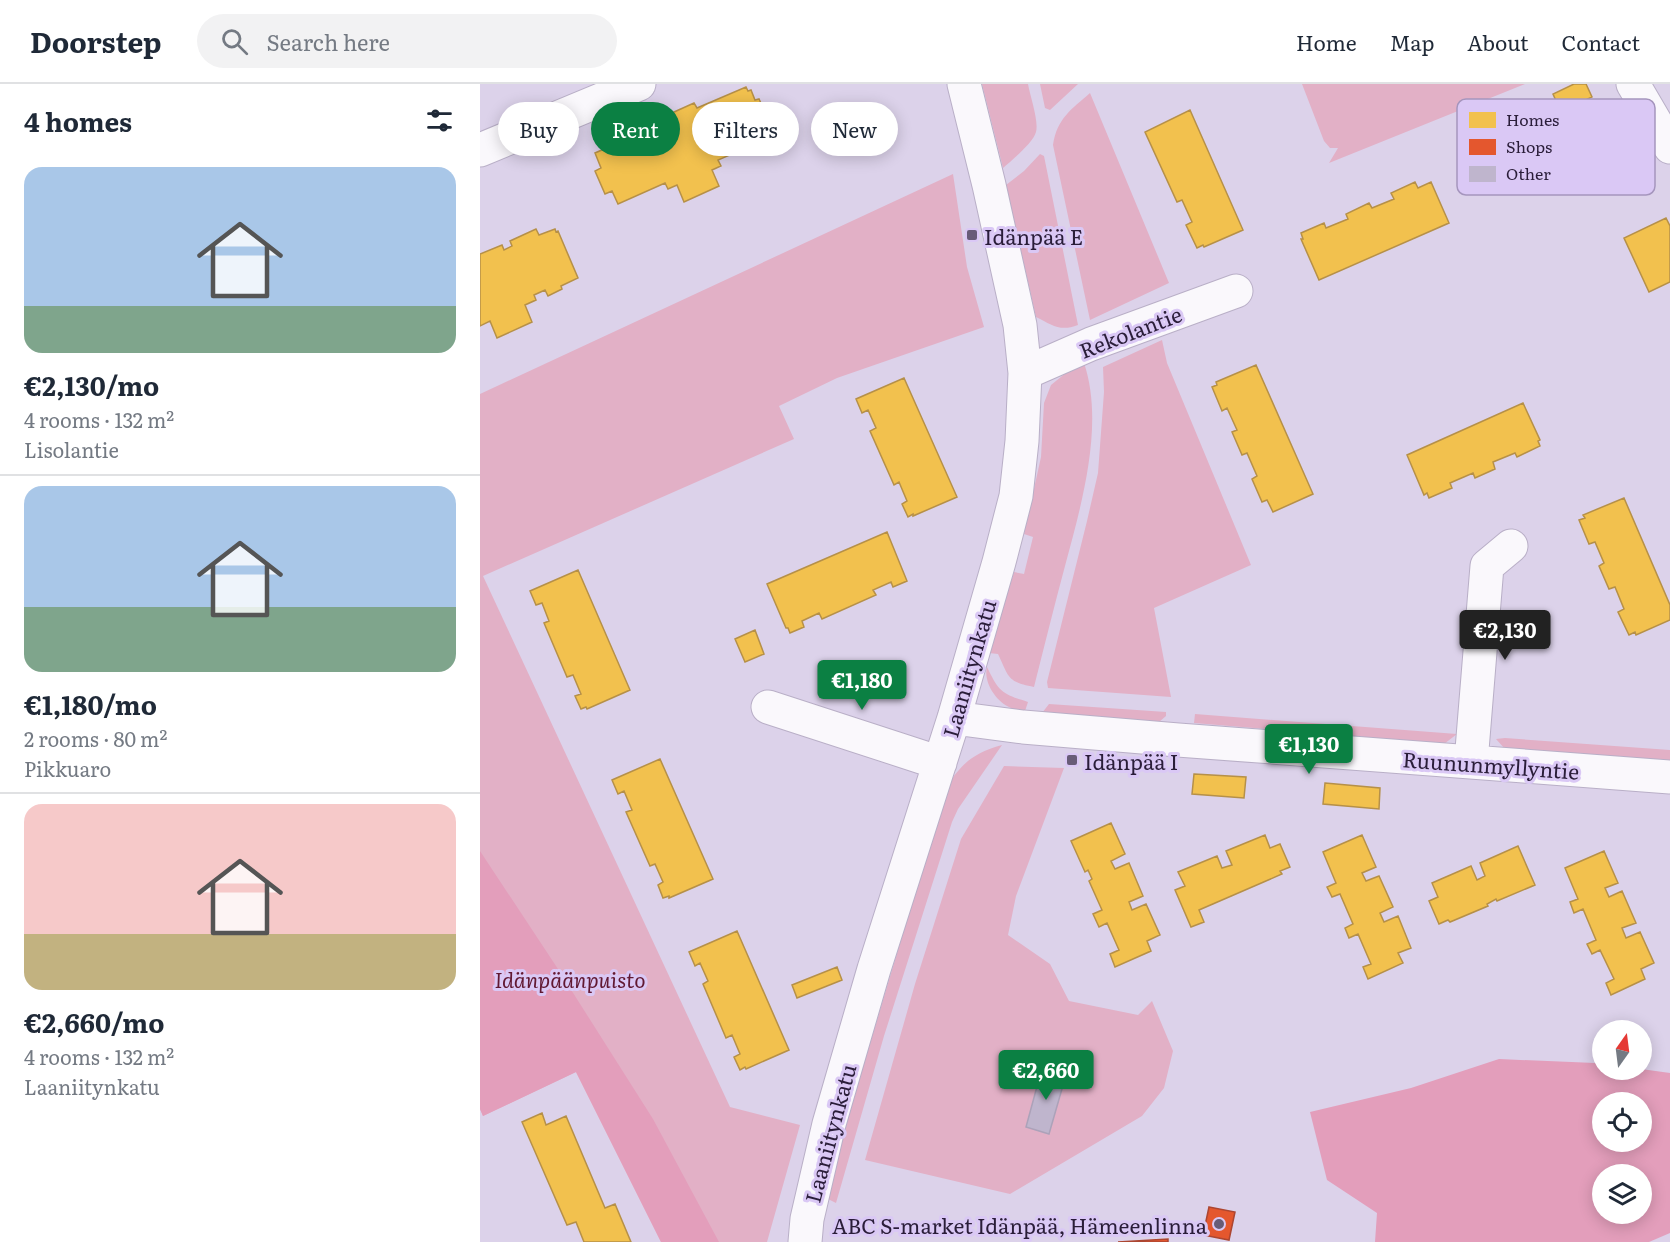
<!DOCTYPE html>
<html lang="en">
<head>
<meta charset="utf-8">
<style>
	body { margin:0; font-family:Literata,serif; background:#f2f2f3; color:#1f2937; height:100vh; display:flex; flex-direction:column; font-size:22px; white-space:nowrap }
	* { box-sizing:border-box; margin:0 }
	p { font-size:20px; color:#747a83 }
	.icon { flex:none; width:33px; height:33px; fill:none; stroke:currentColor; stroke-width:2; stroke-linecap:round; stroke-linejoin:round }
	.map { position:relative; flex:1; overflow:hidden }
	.panel { display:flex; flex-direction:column; background:#fff; width:480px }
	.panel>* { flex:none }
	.guide { position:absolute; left:18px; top:18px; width:570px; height:54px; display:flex; gap:12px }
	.needle { width:39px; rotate:14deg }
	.controls { position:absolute; left:1112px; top:936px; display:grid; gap:12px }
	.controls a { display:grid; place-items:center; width:60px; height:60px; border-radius:50%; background:#fff; box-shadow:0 3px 15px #0003; font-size:30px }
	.price { position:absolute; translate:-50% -51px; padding:0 14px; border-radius:6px; background:#0b8043; color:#fff; font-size:20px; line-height:39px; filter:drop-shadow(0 2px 3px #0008) }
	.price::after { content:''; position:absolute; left:50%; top:36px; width:18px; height:14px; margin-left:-9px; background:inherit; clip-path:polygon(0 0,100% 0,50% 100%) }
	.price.current { background:#222; color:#fff }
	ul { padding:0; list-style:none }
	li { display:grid; align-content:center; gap:12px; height:318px; padding:0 24px }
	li+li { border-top:2px solid #e0e1e3 }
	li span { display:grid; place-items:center; height:186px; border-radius:18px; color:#555 }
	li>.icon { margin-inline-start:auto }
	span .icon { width:108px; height:108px; fill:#fffc; stroke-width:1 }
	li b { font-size:26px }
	h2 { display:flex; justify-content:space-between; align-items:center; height:72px; padding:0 24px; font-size:26px }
	.chip { padding:0 21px; border-radius:27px; background:#fff; box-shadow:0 3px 15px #0003; font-size:21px; line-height:54px }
	.chip.current { background:#0b8043; color:#fff }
	header { display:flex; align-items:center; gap:36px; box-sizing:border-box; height:84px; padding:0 30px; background:#fff; border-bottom:2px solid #e0e1e3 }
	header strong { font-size:28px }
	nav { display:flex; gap:33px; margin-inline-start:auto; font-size:21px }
	.search { width:420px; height:54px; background:#f2f2f3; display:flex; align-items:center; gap:15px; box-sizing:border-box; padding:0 21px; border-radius:33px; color:#747a83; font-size:22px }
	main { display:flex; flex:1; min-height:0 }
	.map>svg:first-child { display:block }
	.green { fill:#e2b0c6 }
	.forest { fill:#e39ebb; fill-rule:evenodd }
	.homes { fill:#f2c14e; stroke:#b69048; stroke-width:1.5 }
	.shops { fill:#e4572e; stroke:#ac4631; stroke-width:1.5 }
	.building { fill:#bfb5cd; stroke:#aca2b9; stroke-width:1.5 }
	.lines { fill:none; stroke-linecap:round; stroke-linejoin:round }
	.minor-casing { stroke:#b9afc7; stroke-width:35 }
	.minor { stroke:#faf8fc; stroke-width:33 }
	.poi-dot { fill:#685c77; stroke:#dac8f5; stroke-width:2 }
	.labels { text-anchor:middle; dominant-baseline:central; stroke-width:6; stroke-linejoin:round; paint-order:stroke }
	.poi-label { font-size:21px; fill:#2a1d39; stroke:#dac8f5; text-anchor:start }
	.street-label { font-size:21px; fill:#2a1d39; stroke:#dac8f5 }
	.park-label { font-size:21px; font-style:italic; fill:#611832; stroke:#dac8f5 }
	.key { fill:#dac8f5; stroke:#a595bd; stroke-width:1.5 }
	.key-label { font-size:16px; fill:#2a1d39 }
</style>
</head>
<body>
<header>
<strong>Doorstep</strong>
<div class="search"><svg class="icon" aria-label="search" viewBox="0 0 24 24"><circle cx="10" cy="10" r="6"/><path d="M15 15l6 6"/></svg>Search here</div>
<nav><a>Home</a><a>Map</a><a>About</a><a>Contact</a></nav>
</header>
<main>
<section class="panel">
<h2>4 homes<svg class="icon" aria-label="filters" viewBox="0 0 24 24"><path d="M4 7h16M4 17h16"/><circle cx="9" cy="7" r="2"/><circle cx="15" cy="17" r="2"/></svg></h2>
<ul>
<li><span style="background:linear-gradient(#a9c7e8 75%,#7fa58c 0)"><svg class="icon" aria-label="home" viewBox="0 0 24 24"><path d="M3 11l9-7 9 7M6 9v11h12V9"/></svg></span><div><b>€2,130/mo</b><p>4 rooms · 132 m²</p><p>Lisolantie</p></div></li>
<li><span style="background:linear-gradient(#a9c7e8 65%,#7fa58c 0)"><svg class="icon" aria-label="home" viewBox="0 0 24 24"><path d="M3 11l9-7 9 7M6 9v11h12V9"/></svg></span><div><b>€1,180/mo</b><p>2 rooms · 80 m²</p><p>Pikkuaro</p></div></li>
<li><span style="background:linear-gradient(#f6c9c9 70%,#c2b280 0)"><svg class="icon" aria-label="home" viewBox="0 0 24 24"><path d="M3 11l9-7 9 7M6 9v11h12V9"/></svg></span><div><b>€2,660/mo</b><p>4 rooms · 132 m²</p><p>Laaniitynkatu</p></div></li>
</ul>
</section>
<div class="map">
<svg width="1190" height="1158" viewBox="0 0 1190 1158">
	<rect width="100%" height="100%" fill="#dcd2ea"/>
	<!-- green -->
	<path class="green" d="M502,0H548C550,12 559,37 556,48C553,59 532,76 523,84Z
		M560,0H598L570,26L565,24Z
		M822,0H1045L849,79L858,64H850L844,57Z
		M610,9L689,199L610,236L573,61C577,34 592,25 610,9Z
		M560,70L564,72L598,241C580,248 572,241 556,233L526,101L544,87Z
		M473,90L487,183L504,243L357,294L299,322L314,355L3,492L250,1023L320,1041L287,1158H181L96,988L3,1032L0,1025V310Z
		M682,256L687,279L771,481L674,524L691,613L568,604L567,598L607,437L618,389L624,308L623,283Z
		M604,279C625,341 601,422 585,482C574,523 564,563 554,603C527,598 529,593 518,570L509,569L534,488L544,490L553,453L544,450L561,373L564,319L571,301L587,288Z
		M507,583C519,608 522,610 548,618L545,627C541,626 535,626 531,624C516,618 503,598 507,583Z
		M569,620L686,628V632L679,638L562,629Z
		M715,630L977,650L964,660L714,639Z
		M1025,654L1190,666V677L1025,665L1016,655Z
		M522,661L478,725L472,738L404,952L356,1119L348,1115L360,1060L467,702C483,678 494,669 522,661Z
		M524,682L584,684L536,812L528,851L570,880L589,917L658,931L672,917L693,967L684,1004L662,1032L530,1110L385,1076L435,900L481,755Z"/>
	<!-- forest -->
	<path class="forest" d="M0,767L76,882L173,1035L239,1158H181L96,988L3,1032L0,1025Z
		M1019,975L1115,979L1122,980V986L1161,985L1190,989V1149L1169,1158H895L897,1129L847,1096L830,1028L931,1004ZM1122,1018H1161V1058H1122ZM1122,1090H1161V1130H1122Z"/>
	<!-- homes -->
	<path class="homes" d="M1094,0H1106L1112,13L1081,28L1073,10Z
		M266,3L268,7L271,6L275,16L279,15L289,37L285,39L291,53L238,76L241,82L232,86L239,102L204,118L197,101L188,105L185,99L138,120L132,107L125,110L115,87L121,84L115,69L165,47L163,42L214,19L217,24Z
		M710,26L763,146L724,163L723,161L717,164L706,141L712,138L702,116L697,118L665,48Z
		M935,98L938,104L951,98L969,139L839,196L821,155H823L821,149L844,139L846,144L868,135L866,130L889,119L892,124L914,115L911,109Z
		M1186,134L1190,142V198L1169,208L1144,154Z
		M56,145L59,151L75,145L76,148L78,147L98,194L81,202L82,205L68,212L65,206L54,211L56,216L45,221L52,238L17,254L10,237L0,242V170L22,161L24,166L32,162L30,157Z
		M776,281L833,410L793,428L787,416L782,418L772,395L777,392L767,369L762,371L752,348L757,346L747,324L742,327L732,303L737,301L736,298Z
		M424,294L477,413L433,432V430L428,433L422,420L427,417L419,398L414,401L390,347L396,344L388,326L382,329L376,315Z
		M1043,319L1060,356L1058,357L1060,362L1037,373L1035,369L1013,378L1015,385L995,394L993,389L970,399L972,404L949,414L947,409L944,411L927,371Z
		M1144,414L1190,521V536L1156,551L1155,548L1149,551L1138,528L1144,525L1135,503L1129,505L1119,482L1124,479L1115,458L1109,460L1099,436L1105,434L1103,431Z
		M407,448L427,497L413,503L411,498L393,506L396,511L342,535L339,529L322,537L324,543L310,549L308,544H306L287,500Z
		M98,486L150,606L107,625L106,623L101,625L95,612L101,610L93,591L87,593L64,539L69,537L62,519L56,521L50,507Z
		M275,546L284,570L265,578L255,555Z
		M180,675L233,795L189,814V812L183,814L178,801L183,798L175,780L170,782L146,728L152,726L144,707L138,710L132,696Z
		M714,690L766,693L764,714L712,710Z
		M845,699L900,704L899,725L843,720Z
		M631,739L645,770L631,777L635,785L649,779L663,812L649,818L652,826L666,820L680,851L667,857L671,867L635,883L630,870L639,866L627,839L619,843L613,830L622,826L609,797L612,795L608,786L605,788L591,757Z
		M785,751L790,764L800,760L810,783L800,787L802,790L719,826L724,838L711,843L695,806L705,802L698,788L737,772L742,784L752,781L746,767Z
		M882,751L896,783L882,789L886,797L899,792L913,823L900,829L904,838L918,832L931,864L918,869L923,879L888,895L883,883L891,880L878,850L869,854L865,844L873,840L860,810L852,813L847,803L856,799L843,768Z
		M1038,762L1055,801L1017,817L1016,815L1007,820L1008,822L970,838L968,836L959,840L949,817L958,813L952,799L991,782L997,796L1005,792L1000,779Z
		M1124,767L1138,799L1125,804L1129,813L1142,807L1156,839L1142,844L1146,854L1160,848L1174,879L1161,885L1165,895L1131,911L1126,899L1134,895L1120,866L1112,870L1107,860L1116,856L1103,825L1094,829L1090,818L1098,815L1085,784Z
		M257,847L309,966L266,985L265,983L260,986L254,973L260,970L252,951L246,954L223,900L228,897L220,879L215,882L209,868Z
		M357,883L362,896L317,914L312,901Z
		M62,1029L66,1041L86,1032L125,1124L135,1120L151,1158H104L96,1138L87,1141L42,1038Z"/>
	<!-- shops -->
	<path class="shops" d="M729,1123L755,1128L749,1156L723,1151Z
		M688,1155V1158H638Z"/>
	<!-- building -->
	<path class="building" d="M562,984L586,991L569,1050L546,1043Z"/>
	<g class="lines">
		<defs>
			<path id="minor" d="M1153,0L1190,63
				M0,66L159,0
				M545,289L611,260L756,207
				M288,623L460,679
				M474,634L543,643L698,656L1190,693
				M991,678L1007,482L1031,462
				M325,1158L327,1135L349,1040L394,885L474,634L519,478L536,412L542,357L545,289L540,241L509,101L484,0"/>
		</defs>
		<!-- minor casing -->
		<use href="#minor" class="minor-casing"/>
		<!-- minor -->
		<use href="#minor" class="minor"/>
	</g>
	<!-- markers -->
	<g class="poi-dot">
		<rect x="486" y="145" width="12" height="12" rx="3"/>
		<rect x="586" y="670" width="12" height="12" rx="3"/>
		<circle cx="739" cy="1140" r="6"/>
	</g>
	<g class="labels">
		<!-- poi labels -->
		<g class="poi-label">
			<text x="504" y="151">Idänpää E</text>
			<text x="604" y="676">Idänpää I</text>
			<text x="727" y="1140" text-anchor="end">ABC S-market Idänpää, Hämeenlinna</text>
		</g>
		<!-- street labels -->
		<g class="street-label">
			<text transform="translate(650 247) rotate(-21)">Rekolantie</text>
			<text transform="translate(488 584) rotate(-74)">Laaniitynkatu</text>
			<text transform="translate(1011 680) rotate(4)">Ruununmyllyntie</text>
			<text transform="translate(349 1049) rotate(-75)">Laaniitynkatu</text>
		</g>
		<!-- park labels -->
		<g class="park-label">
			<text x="90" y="894">Idänpäänpuisto</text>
		</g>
	</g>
	<!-- legend -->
	<rect x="977" y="15" width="198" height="96" rx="9" class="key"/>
	<rect x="989" y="28" width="27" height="16" fill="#f2c14e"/>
	<rect x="989" y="55" width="27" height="16" fill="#e4572e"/>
	<rect x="989" y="82" width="27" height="16" fill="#bfb5cd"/>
	<g class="key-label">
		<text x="1026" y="42">Homes</text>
		<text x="1026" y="69">Shops</text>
		<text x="1026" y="96">Other</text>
	</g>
</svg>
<div class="controls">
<a><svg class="needle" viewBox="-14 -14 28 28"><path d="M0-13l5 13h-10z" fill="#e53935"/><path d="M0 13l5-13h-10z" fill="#747a83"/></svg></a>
<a><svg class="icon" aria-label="locate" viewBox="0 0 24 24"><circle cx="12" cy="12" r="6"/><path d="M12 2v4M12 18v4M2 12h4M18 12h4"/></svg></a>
<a><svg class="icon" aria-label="layers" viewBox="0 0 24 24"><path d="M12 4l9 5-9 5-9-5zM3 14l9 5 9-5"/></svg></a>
</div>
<b class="price current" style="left:1025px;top:577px">€2,130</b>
<b class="price" style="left:382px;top:627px">€1,180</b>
<b class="price" style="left:829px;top:691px">€1,130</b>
<b class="price" style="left:566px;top:1017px">€2,660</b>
<div class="guide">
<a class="chip">Buy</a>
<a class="chip current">Rent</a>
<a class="chip">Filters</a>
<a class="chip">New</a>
</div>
</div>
</main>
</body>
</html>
